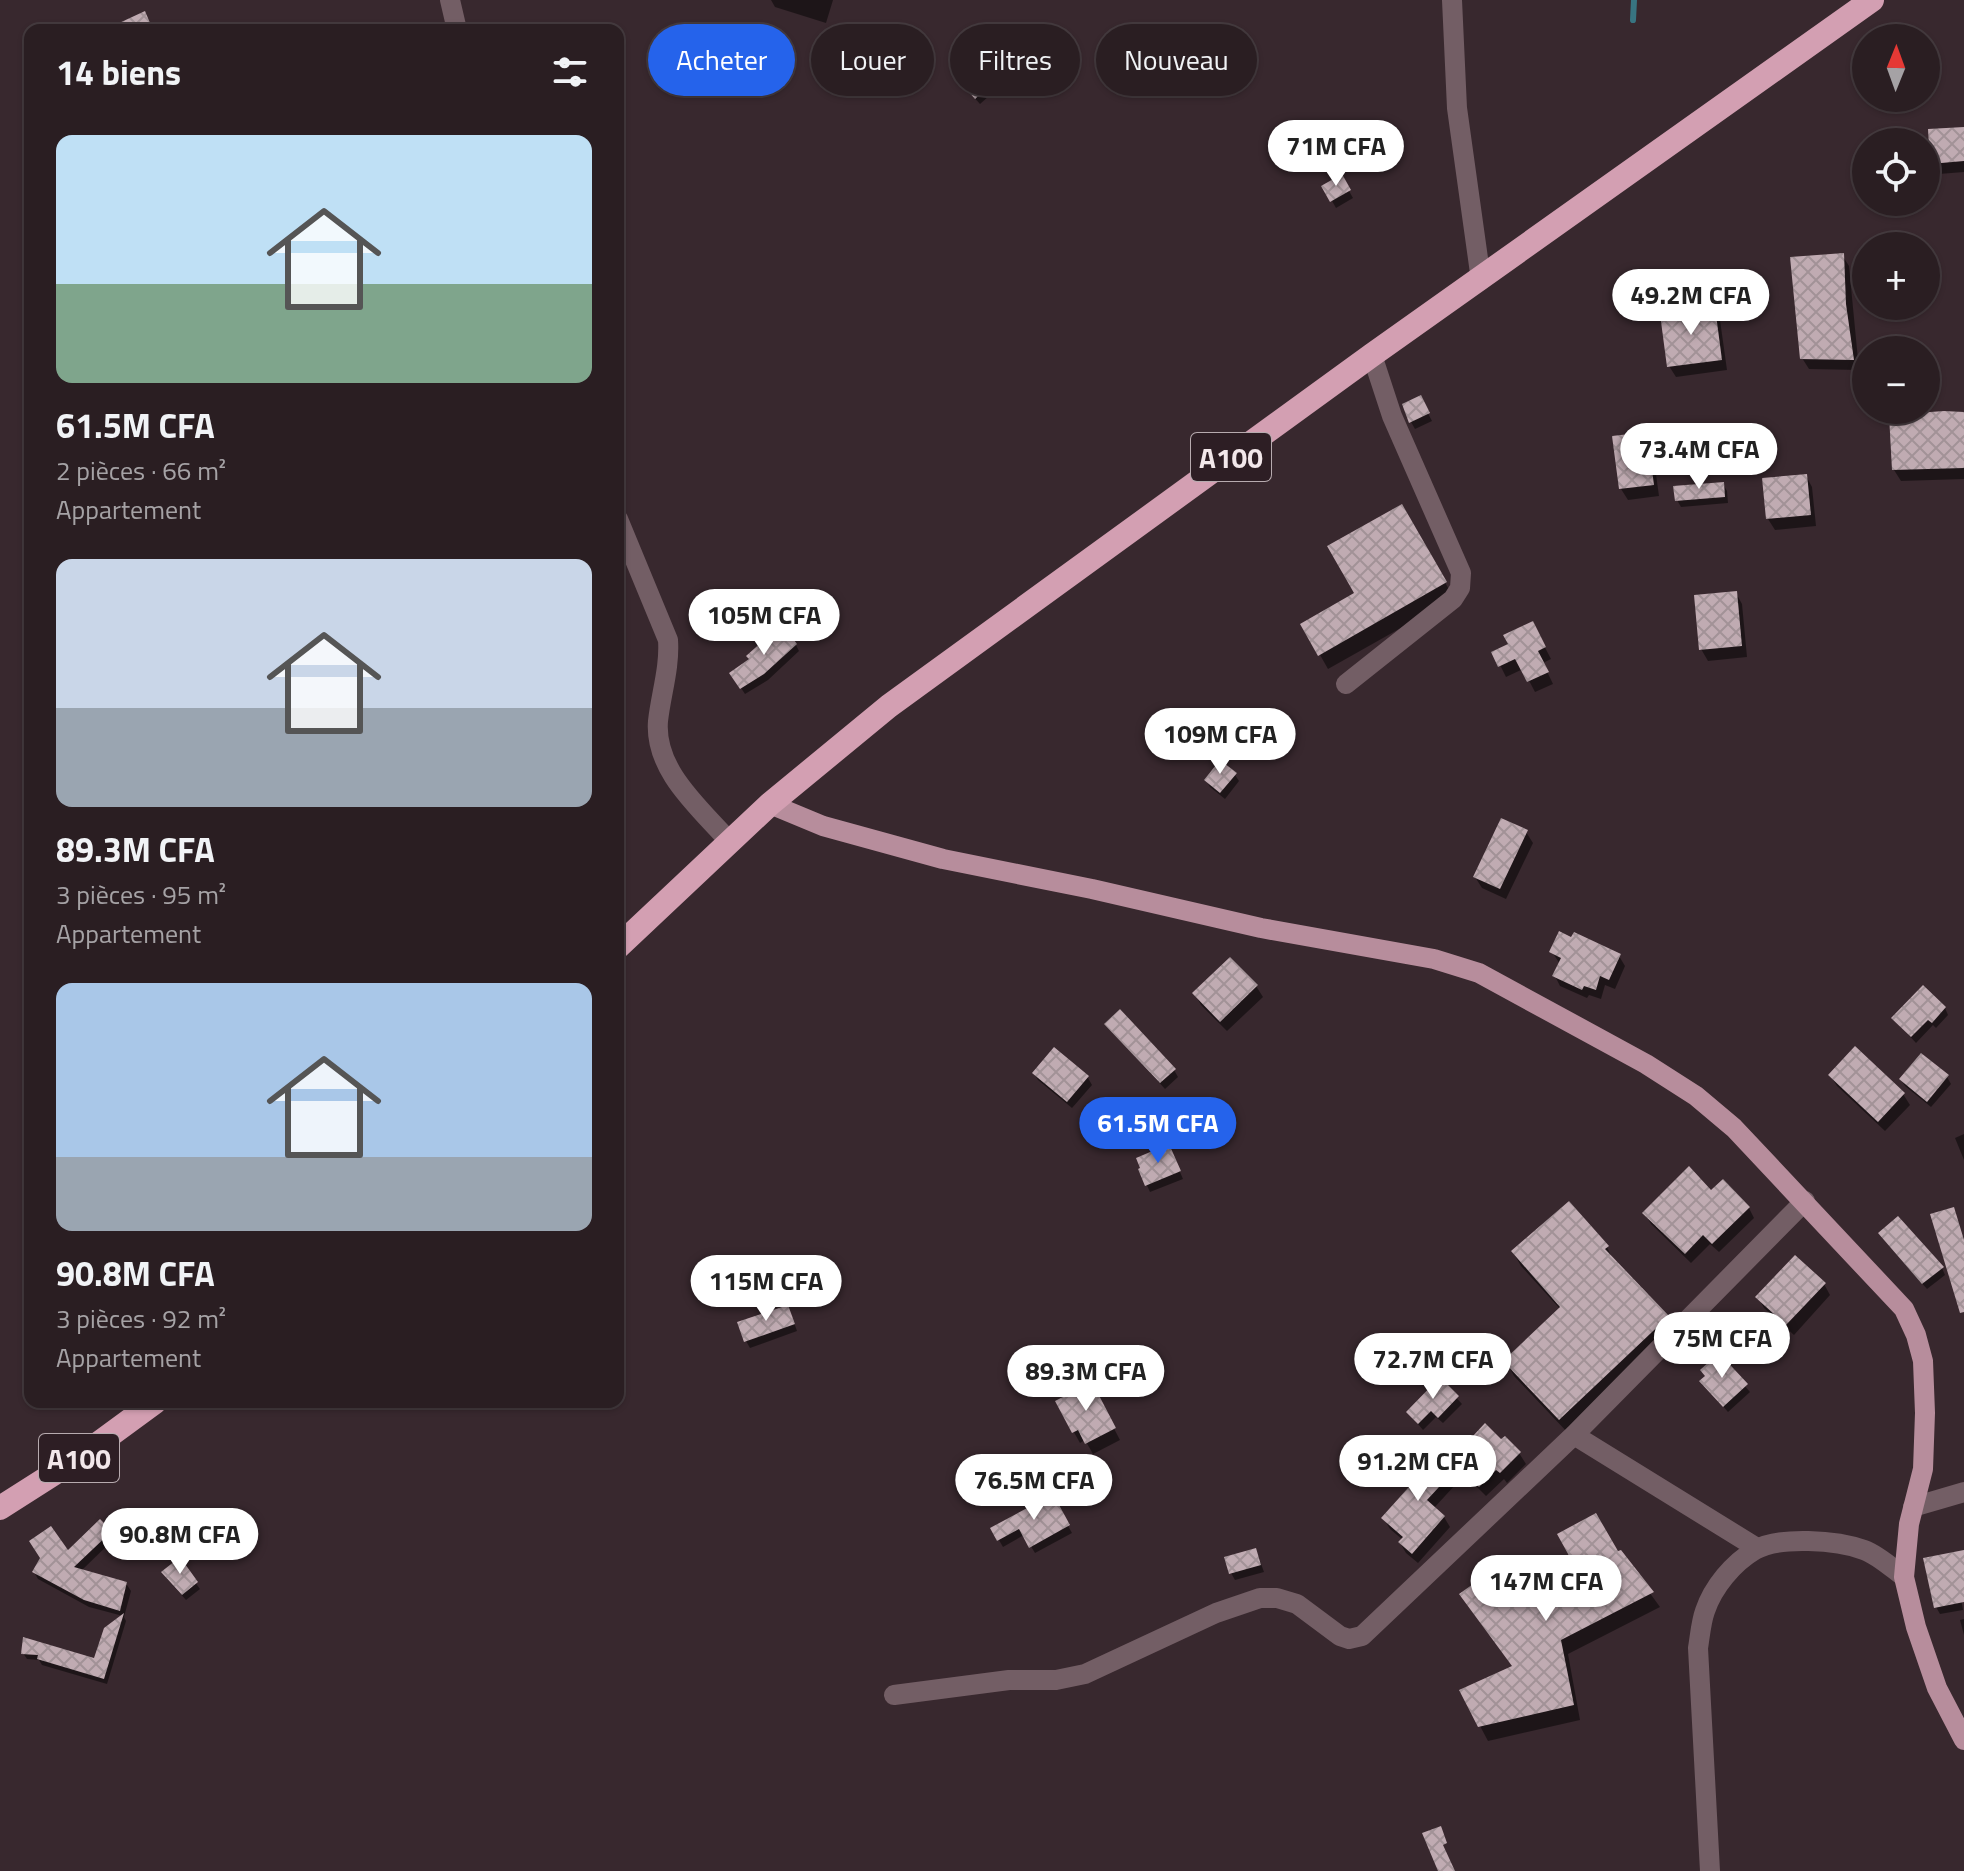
<!DOCTYPE html>
<html lang="fr">
<head>
<meta charset="utf-8">
<style>
	body { margin:0; font-family:"Titillium Web",sans-serif; background:#362b2f; color:#f1f3f6; height:100vh; display:flex; flex-direction:column; font-size:30px; white-space:nowrap }
	* { box-sizing:border-box; margin:0 }
	p { font-size:26px; color:#a5a2a5 }
	.icon { flex:none; width:44px; height:44px; fill:none; stroke:currentColor; stroke-width:2; stroke-linecap:round; stroke-linejoin:round }
	.map { position:relative; flex:1; overflow:hidden }
	.side { position:absolute; left:24px; top:24px; width:600px; height:1384px; display:flex; flex-direction:column; background:#2a1e22; border-radius:16px; box-shadow:0 2px 6px #0004,0 0 0 2px #463c40 }
	.side>* { flex:none }
	.banner { position:absolute; left:648px; top:24px; width:760px; height:72px; display:flex; gap:16px }
	.needle { width:52px; rotate:1deg }
	.tools { position:absolute; left:1852px; top:24px; display:grid; gap:16px }
	.tools a { display:grid; place-items:center; width:88px; height:88px; border-radius:50%; background:#2a1e22; box-shadow:0 2px 6px #0004,0 0 0 2px #463c40; font-size:40px }
	.price { position:absolute; translate:-50% -68px; padding:0 18px; border-radius:28px; background:#fff; color:#222; font-size:26px; line-height:52px; filter:drop-shadow(0 2px 4px #0008) }
	.price::after { content:''; position:absolute; left:50%; top:48px; width:24px; height:18px; margin-left:-12px; background:inherit; clip-path:polygon(0 0,100% 0,50% 100%) }
	.price.current { background:#2563eb; color:#fff }
	ul { padding:0; list-style:none }
	li { display:grid; align-content:center; gap:16px; height:424px; padding:0 32px }
	li span { display:grid; place-items:center; height:248px; border-radius:16px; color:#555 }
	li>.icon { margin-inline-start:auto }
	span .icon { width:144px; height:144px; fill:#fffc; stroke-width:1 }
	li b { font-size:34px }
	h2 { display:flex; justify-content:space-between; align-items:center; height:96px; padding:0 32px; font-size:34px }
	.pill { padding:0 28px; border-radius:36px; background:#2a1e22; box-shadow:0 2px 6px #0004,0 0 0 2px #463c40; font-size:28px; line-height:72px }
	.pill.current { background:#2563eb; color:#fff }
	.map>svg:first-child { display:block }
	.shadow { fill:#0007 }
	.lines { fill:none; stroke-linecap:round; stroke-linejoin:round }
	.stream { stroke:#387481; stroke-width:6 }
	.building { fill:url(#building-cross-hatch) }
	.minor { stroke:#735e65; stroke-width:20 }
	.major { stroke:#b78d9c; stroke-width:20 }
	.highway { stroke:#d39fb2; stroke-width:24 }
	.labels { text-anchor:middle; dominant-baseline:central; stroke-width:8; stroke-linejoin:round; paint-order:stroke }
	.shield { fill:#2d1e24; stroke:#b7abaf; stroke-width:2 }
	.shield-label { font-size:28px; font-weight:bold; fill:#f2e7ea }
</style>
</head>
<body>
<div class="map">
<svg width="1964" height="1871" viewBox="0 0 1964 1871">
	<defs>
		<pattern id="building-cross-hatch" width="8" height="8" patternUnits="userSpaceOnUse" patternTransform="scale(2)"><rect width="8" height="8" fill="#c0abb2"/><path d="M0 0l8 8M0 8l8-8" fill="none" stroke="#a29297"/></pattern>
	</defs>
	<rect width="100%" height="100%" fill="#38282e"/>
	<!-- shadow -->
	<path class="shadow" d="M771,0H833L826,23L775,7Z
		M974,61L997,89L980,104L961,83Z
		M1964,129V172L1939,174L1932,163Z
		M1341,177L1353,198L1336,208L1324,187Z
		M1842,255L1849,266L1859,370L1809,369L1802,358Z
		M1714,309L1720,320L1727,370L1676,377L1669,366Z
		M1420,398L1432,421L1415,429L1411,422Z
		M1964,414V479L1901,481L1894,470Z
		M1646,434L1652,445L1659,496L1628,500L1621,489Z
		M1806,476L1812,487L1816,526L1775,530L1768,519Z
		M1723,484L1727,491L1728,503L1681,507L1677,500Z
		M1401,507L1454,598L1328,669L1303,625L1357,594Z
		M1736,593L1742,604L1747,657L1708,661L1701,649Z
		M1538,634L1551,659L1543,663L1553,684L1535,692L1523,669L1506,677L1494,653Z
		M796,645L799,651L768,680L745,694L731,673Z
		M1235,775L1239,781L1225,799L1210,787L1206,780Z
		M1526,832L1533,843L1506,899L1482,888L1475,877Z
		M1552,952L1619,956L1625,966L1615,989L1605,985L1601,999L1589,995L1587,998L1560,986L1555,976L1560,964Z
		M1256,986L1263,997L1227,1031L1201,1005L1195,994Z
		M1945,1008L1948,1015L1936,1028L1933,1025L1916,1043L1893,1018Z
		M1107,1025L1174,1070L1178,1077L1165,1089Z
		M1055,1050L1088,1078L1092,1085L1072,1108L1038,1080L1034,1073Z
		M1830,1075L1903,1094L1910,1105L1885,1131L1837,1086Z
		M1947,1077L1951,1084L1931,1107L1905,1086L1901,1080Z
		M1964,1134V1160L1955,1138Z
		M1172,1153L1183,1179L1150,1192L1140,1170Z
		M1711,1193L1749,1208L1754,1218L1719,1252L1710,1244L1691,1263L1651,1224L1645,1214Z
		M1884,1240L1942,1268L1945,1275L1927,1289Z
		M1607,1247L1614,1262L1668,1317L1676,1331L1568,1433L1514,1376L1506,1362L1561,1310L1521,1266L1513,1252Z
		M1824,1284L1830,1295L1794,1335L1764,1308L1758,1297Z
		M791,1314L797,1331L750,1348L746,1341Z
		M1719,1356L1750,1392L1728,1412L1702,1382Z
		M1440,1380L1462,1404L1443,1423L1436,1417L1423,1430L1408,1412Z
		M1097,1396L1120,1440L1093,1454L1085,1440L1080,1443L1057,1402Z
		M1474,1437L1501,1442L1519,1453L1526,1464L1507,1483L1504,1479L1486,1496L1466,1476L1459,1465L1479,1445Z
		M1414,1457L1450,1474L1456,1484L1434,1508L1444,1517L1450,1527L1418,1563L1406,1553L1400,1543L1403,1540L1390,1529L1384,1519L1425,1472Z
		M1052,1497L1072,1533L1035,1553L1024,1535L1003,1547L992,1528Z
		M110,1532L114,1539L81,1571L127,1585L131,1591L124,1617L126,1621L107,1684L42,1665L39,1660L27,1659L23,1653L96,1660L123,1616L89,1607L38,1579L34,1572Z
		M1256,1550L1264,1572L1235,1580L1231,1573Z
		M1620,1552L1660,1607L1568,1654L1580,1720L1488,1741L1480,1726L1513,1668L1534,1596Z
		M1964,1552V1575L1957,1576L1963,1610L1940,1614L1936,1607Z
		M179,1560L200,1589L186,1600L167,1579Z
		M1964,1619V1635L1960,1620Z"/>
	<g class="lines">
		<!-- stream -->
		<path class="stream" d="M1633,20L1634,0"/>
	</g>
	<!-- building -->
	<path class="building" d="M145,11L153,30H104Z
		M974,58L995,81L975,99L955,76Z
		M1964,127V161L1930,164L1928,129Z
		M1342,174L1351,190L1330,202L1321,186Z
		M1844,253L1846,304L1854,360L1800,359L1790,257Z
		M1715,307L1722,360L1667,367L1660,314Z
		M1421,395L1430,413L1409,423L1402,404Z
		M1944,411L1964,412V468L1892,470L1889,415Z
		M1647,432L1654,485L1619,489L1612,436Z
		M1807,474L1811,515L1766,519L1762,478Z
		M1724,482L1725,497L1675,501L1673,486Z
		M1402,504L1447,582L1318,656L1300,624L1354,593L1327,546Z
		M1737,591L1742,646L1699,650L1694,595Z
		M1533,621L1546,647L1538,651L1549,672L1527,682L1515,659L1498,667L1491,652L1508,644L1503,635Z
		M782,624L797,644L764,674L740,689L729,673L749,659L746,656Z
		M1220,760L1237,773L1220,793L1204,780Z
		M1501,818L1528,830L1500,889L1473,877Z
		M1559,931L1571,937L1574,932L1621,954L1609,980L1600,976L1596,990L1584,986L1582,990L1552,976L1561,958L1549,952Z
		M1230,957L1258,985L1220,1022L1192,993Z
		M1923,985L1946,1007L1932,1023L1928,1020L1911,1037L1891,1018Z
		M1120,1009L1176,1069L1160,1083L1104,1024Z
		M1855,1046L1905,1093L1878,1122L1828,1075Z
		M1054,1047L1089,1076L1067,1102L1032,1073Z
		M1921,1053L1949,1075L1927,1102L1899,1079Z
		M1169,1144L1181,1171L1145,1186L1138,1169L1140,1168L1136,1158Z
		M1689,1166L1711,1190L1723,1179L1750,1207L1712,1244L1703,1235L1685,1254L1642,1213Z
		M1569,1201L1609,1246L1605,1249L1669,1316L1559,1420L1503,1361L1560,1307L1511,1251Z
		M1954,1207L1964,1240V1312L1960,1313L1930,1214Z
		M1898,1216L1944,1267L1922,1284L1878,1233Z
		M1795,1255L1826,1283L1786,1325L1755,1297Z
		M788,1305L795,1324L744,1342L737,1322Z
		M1719,1353L1748,1384L1723,1407L1699,1381L1705,1376L1700,1370Z
		M1440,1377L1459,1396L1438,1418L1431,1411L1418,1424L1406,1412Z
		M1092,1382L1116,1428L1085,1444L1078,1430L1072,1433L1055,1401Z
		M1485,1423L1501,1439L1505,1436L1521,1452L1500,1473L1496,1470L1479,1487L1457,1465L1478,1443L1472,1437Z
		M1422,1445L1452,1473L1427,1500L1445,1516L1412,1554L1398,1542L1403,1537L1381,1518L1425,1469L1411,1457Z
		M1053,1494L1070,1525L1029,1548L1019,1529L997,1541L990,1528Z
		M1596,1513L1618,1551L1621,1550L1654,1592L1561,1640L1574,1705L1478,1727L1459,1690L1512,1666L1459,1594L1507,1560L1535,1594L1578,1572L1557,1534Z
		M100,1519L112,1531L74,1567L127,1582L120,1611L84,1600L32,1572L40,1558L29,1541L51,1526L68,1550Z
		M1256,1548L1261,1565L1229,1574L1224,1557Z
		M1964,1550V1602L1934,1608L1923,1558Z
		M180,1557L198,1582L182,1595L161,1572Z
		M124,1613L104,1679L37,1659L38,1655L21,1654L23,1637L94,1658L104,1628Z
		M1441,1826L1447,1843L1443,1845L1455,1871H1438L1422,1833Z"/>
	<g class="lines">
		<!-- minor -->
		<path class="minor" d="M450,0L457,30
			M1452,0L1457,108L1481,280
			M618,519L668,640C670,667 661,694 658,721C654,770 699,807 729,841
			M1346,684L1453,599L1460,588L1461,573L1392,416L1372,355
			M1574,1435L1757,1548
			M1913,1507L1964,1492
			M894,1695L1009,1680H1056L1085,1674L1216,1613L1260,1598H1277L1297,1604L1340,1636L1349,1639L1362,1636L1574,1435L1805,1201
			M1710,1871L1698,1648C1700,1636 1701,1622 1705,1611C1713,1587 1733,1563 1755,1550C1779,1536 1837,1540 1864,1550C1878,1555 1892,1568 1904,1577"/>
		<!-- major -->
		<path class="major" d="M770,804L823,826L943,859L1092,889L1261,928L1434,959L1479,973L1646,1064L1696,1096L1734,1128L1904,1309L1916,1335L1923,1361L1925,1413L1923,1469L1909,1524L1904,1577L1916,1627L1937,1688L1964,1740"/>
		<!-- highway -->
		<path class="highway" d="M618,947L770,804L889,706L1372,355L1872,0
			M0,1508L80,1457L155,1402"/>
	</g>
	<g class="labels">
		<!-- shield labels -->
		<g class="shield">
			<rect x="1191" y="433" width="80" height="48" rx="6"/>
			<rect x="39" y="1434" width="80" height="48" rx="6"/>
		</g>
		<g class="shield-label">
			<text x="1231" y="457">A100</text>
			<text x="79" y="1458">A100</text>
		</g>
	</g>
</svg>
<div class="tools">
<a><svg class="needle" viewBox="-14 -14 28 28"><path d="M0-13l5 13h-10z" fill="#e53935"/><path d="M0 13l5-13h-10z" fill="#a5a2a5"/></svg></a>
<a><svg class="icon" aria-label="locate" viewBox="0 0 24 24"><circle cx="12" cy="12" r="6"/><path d="M12 2v4M12 18v4M2 12h4M18 12h4"/></svg></a>
<a>+</a>
<a>−</a>
</div>
<b class="price" style="left:1336px;top:188px">71M CFA</b>
<b class="price" style="left:1691px;top:337px">49.2M CFA</b>
<b class="price" style="left:1699px;top:491px">73.4M CFA</b>
<b class="price" style="left:764px;top:657px">105M CFA</b>
<b class="price" style="left:1220px;top:776px">109M CFA</b>
<b class="price current" style="left:1158px;top:1165px">61.5M CFA</b>
<b class="price" style="left:766px;top:1323px">115M CFA</b>
<b class="price" style="left:1722px;top:1380px">75M CFA</b>
<b class="price" style="left:1433px;top:1401px">72.7M CFA</b>
<b class="price" style="left:1086px;top:1413px">89.3M CFA</b>
<b class="price" style="left:1418px;top:1503px">91.2M CFA</b>
<b class="price" style="left:1034px;top:1522px">76.5M CFA</b>
<b class="price" style="left:180px;top:1576px">90.8M CFA</b>
<b class="price" style="left:1546px;top:1623px">147M CFA</b>
<div class="banner">
<a class="pill current">Acheter</a>
<a class="pill">Louer</a>
<a class="pill">Filtres</a>
<a class="pill">Nouveau</a>
</div>
<section class="side">
<h2>14 biens<svg class="icon" aria-label="filters" viewBox="0 0 24 24"><path d="M4 7h16M4 17h16"/><circle cx="9" cy="7" r="2"/><circle cx="15" cy="17" r="2"/></svg></h2>
<ul>
<li><span style="background:linear-gradient(#bfe0f5 60%,#7fa58c 0)"><svg class="icon" aria-label="home" viewBox="0 0 24 24"><path d="M3 11l9-7 9 7M6 9v11h12V9"/></svg></span><div><b>61.5M CFA</b><p>2 pièces · 66 m²</p><p>Appartement</p></div></li>
<li><span style="background:linear-gradient(#c9d6e8 60%,#9aa5b1 0)"><svg class="icon" aria-label="home" viewBox="0 0 24 24"><path d="M3 11l9-7 9 7M6 9v11h12V9"/></svg></span><div><b>89.3M CFA</b><p>3 pièces · 95 m²</p><p>Appartement</p></div></li>
<li><span style="background:linear-gradient(#a9c7e8 70%,#9aa5b1 0)"><svg class="icon" aria-label="home" viewBox="0 0 24 24"><path d="M3 11l9-7 9 7M6 9v11h12V9"/></svg></span><div><b>90.8M CFA</b><p>3 pièces · 92 m²</p><p>Appartement</p></div></li>
</ul>
</section>
</div>
</body>
</html>
